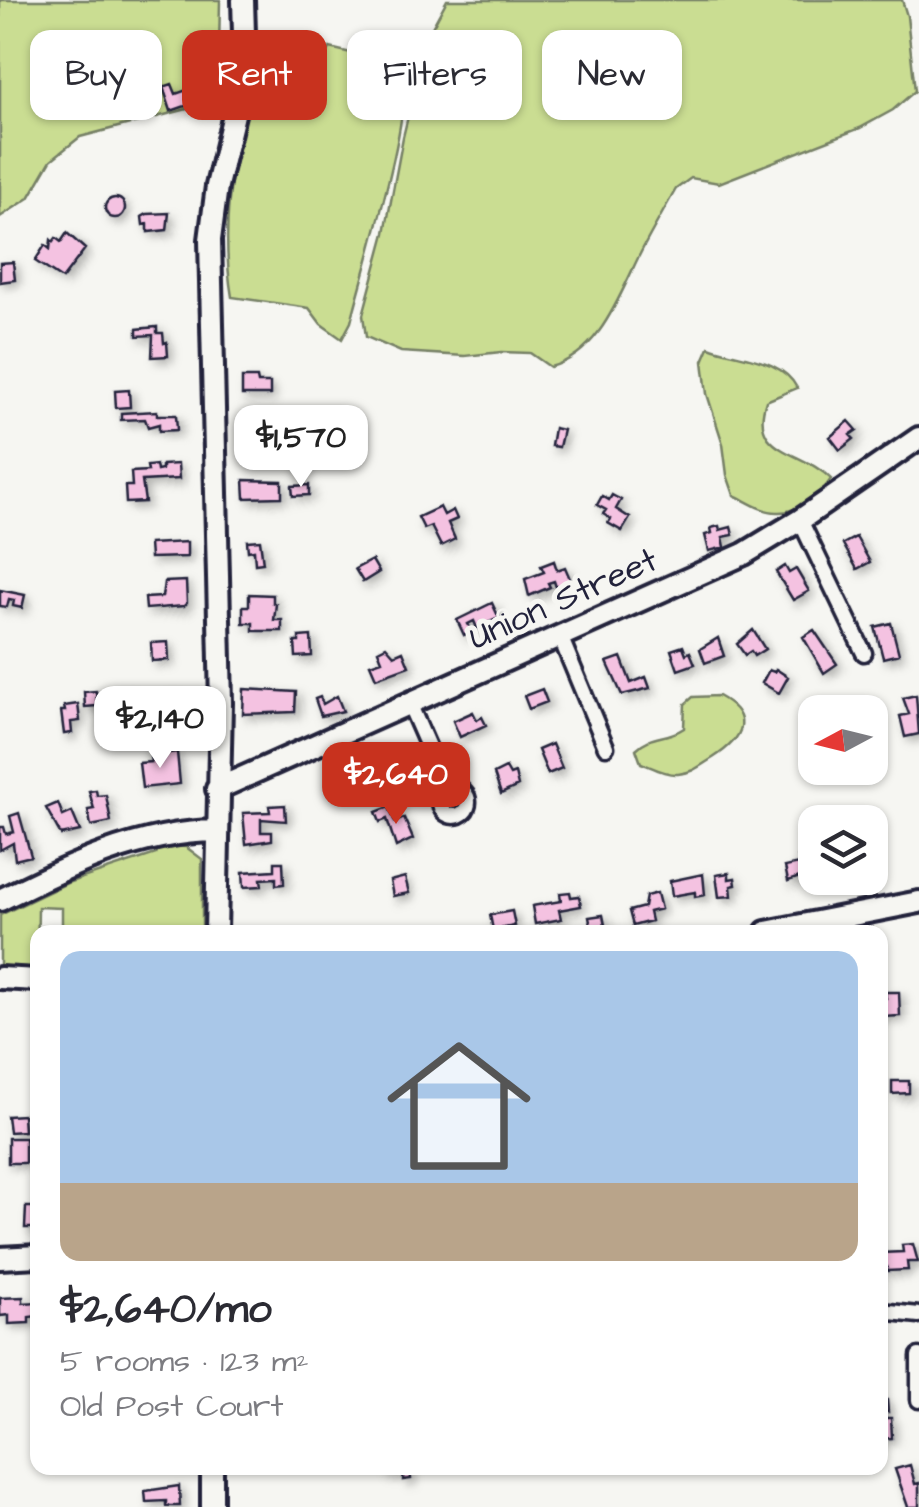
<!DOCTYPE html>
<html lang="en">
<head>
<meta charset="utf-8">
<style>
	body { margin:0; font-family:"Architects Daughter",sans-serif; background:#f2f2f3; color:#2b2b33; height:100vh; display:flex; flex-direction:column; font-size:38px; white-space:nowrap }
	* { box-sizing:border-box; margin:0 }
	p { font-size:32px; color:#7c7c81 }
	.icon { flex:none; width:55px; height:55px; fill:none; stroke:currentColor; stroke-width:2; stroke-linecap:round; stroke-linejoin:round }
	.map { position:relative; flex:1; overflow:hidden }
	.details { position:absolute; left:30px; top:925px; width:858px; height:550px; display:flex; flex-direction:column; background:#fff; border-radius:20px; box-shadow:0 2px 8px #0004 }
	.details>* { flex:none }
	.banner { position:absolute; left:30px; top:30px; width:860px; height:90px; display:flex; gap:20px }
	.needle { width:65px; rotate:263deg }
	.tools { position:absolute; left:798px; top:695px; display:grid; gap:20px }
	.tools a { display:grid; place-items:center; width:90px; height:90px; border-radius:20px; background:#fff; box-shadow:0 2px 8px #0004; font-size:50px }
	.price { position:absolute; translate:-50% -85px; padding:0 22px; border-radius:20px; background:#fff; color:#222; font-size:32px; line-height:65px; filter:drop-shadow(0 2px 5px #0008) }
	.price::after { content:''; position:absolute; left:50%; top:60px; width:30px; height:22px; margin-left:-15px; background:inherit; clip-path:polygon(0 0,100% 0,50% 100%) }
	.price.current { background:#c8321e; color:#fff }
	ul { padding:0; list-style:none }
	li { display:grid; align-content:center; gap:20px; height:530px; padding:0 30px }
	li span { display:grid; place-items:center; height:310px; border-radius:20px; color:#555 }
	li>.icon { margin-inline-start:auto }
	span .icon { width:180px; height:180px; fill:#fffc; stroke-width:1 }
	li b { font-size:42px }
	.pill { padding:0 35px; border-radius:20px; background:#fff; box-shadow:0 2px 8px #0004; font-size:35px; line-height:90px }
	.pill.current { background:#c8321e; color:#fff }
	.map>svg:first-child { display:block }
	.green { fill:#cadd92; stroke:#768066; stroke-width:2.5 }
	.building { fill:#f4c2e1; stroke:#22223b; stroke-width:2.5; filter:url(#shadow) }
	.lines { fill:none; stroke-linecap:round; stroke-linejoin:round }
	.street-casing { stroke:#22223b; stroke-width:21 }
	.secondary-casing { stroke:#22223b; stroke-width:28 }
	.street { stroke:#f6f6f2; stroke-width:14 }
	.secondary { stroke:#f6f6f2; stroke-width:20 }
	.labels { text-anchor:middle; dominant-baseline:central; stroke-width:10; stroke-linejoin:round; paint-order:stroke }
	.street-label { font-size:35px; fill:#22223b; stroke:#f6f6f2 }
</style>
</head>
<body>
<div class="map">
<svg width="919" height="1507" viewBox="0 0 919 1507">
	<defs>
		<filter id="shadow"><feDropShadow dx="4.5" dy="4.5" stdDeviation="5" flood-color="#0004"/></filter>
	</defs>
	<rect width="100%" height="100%" fill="#f6f6f2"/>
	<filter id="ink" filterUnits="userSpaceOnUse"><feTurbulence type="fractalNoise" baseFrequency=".01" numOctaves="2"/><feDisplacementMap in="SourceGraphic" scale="20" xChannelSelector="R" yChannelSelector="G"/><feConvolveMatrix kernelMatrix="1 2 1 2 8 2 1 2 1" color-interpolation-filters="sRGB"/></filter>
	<g filter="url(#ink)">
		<!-- green -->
		<path class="green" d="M0,0H220L218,101L80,137L51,160L29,198L0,217Z
			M447,0H902L907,16L915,91L893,110L860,128L719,183L691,178L676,189C664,210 652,231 641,252C620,293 601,354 550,367L530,353L501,352L465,356L401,352L366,337L363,315L385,233L403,137L428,35Z
			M330,48L385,61C390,68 399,78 402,87C411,116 361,282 351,322L342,339L321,324L309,308L232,297C222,239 228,168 247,112L271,104L297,102L312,89Z
			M709,347C738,358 782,358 797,388L766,401C748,454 803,450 831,479C821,495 798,512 779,512C763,513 747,501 734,495L727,475L723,444L707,394L703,361Z
			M718,696C755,716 744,738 713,758C701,765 693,773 678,774C666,775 652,767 641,763L636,749C651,734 666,740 684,728L685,704L693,697Z
			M172,846L186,847L202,859V932H62V908L38,907L37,971L0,970V915L67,883L156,854L158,849Z"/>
		<!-- building -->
		<path class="building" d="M172,84L176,94L195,87L200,101L171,111L163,87Z
			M105 208a10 10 0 1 1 20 0a10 10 0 1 1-20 0Z
			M169,213L167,230L148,232V224L143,225L142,217L147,214Z
			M67,233L85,249L62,279L35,261L45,245L50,249L51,240L53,242L56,238L61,242Z
			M13,262L15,280L0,282V263Z
			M157,327V333H163L164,343L167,342L168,356L152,357L153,335L137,336V329Z
			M242,378H257L258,383H270V395H242Z
			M129,390L130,407L116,408L115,391Z
			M157,411V415H176L177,430L159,431V424L148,427L145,419L121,420V413Z
			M243,420H259L258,436H253V440L265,441L264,450L242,452Z
			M849,421L857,430L850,435L854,439L840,450L830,437Z
			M554,428L563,430L559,447L551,446Z
			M178,464L179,479L142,481L145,502L126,503L125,486H132L131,472L148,471L147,466L156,465L157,471L162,470V465Z
			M244,480L282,481V497L245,498Z
			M309,485V495L293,496L292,486Z
			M612,495L621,500L616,509L630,518L622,531L608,523L611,519L603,514L606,510L597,505L602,496L609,500Z
			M440,507L444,515L453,510L457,519L448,523L455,539L441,546L431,526L424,529L418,517Z
			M719,526L720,530L731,527L733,535L723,537L725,547L709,551L705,535L712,533L711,528Z
			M856,537L870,562L857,569L843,544Z
			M260,540L263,563L255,564L254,550L248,551L247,541Z
			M187,542V557L150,558L149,544Z
			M372,560L379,572L363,582L355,569Z
			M554,561L557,570L565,567L571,581L556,587L554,581L548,583L550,587L529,596L525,579L544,572L541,566Z
			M785,566L789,573L796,569L809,591L793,600L776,572Z
			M186,581L187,603L184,606L146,609L145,598L162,597L164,582Z
			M0,590L25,595L22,608L13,606L14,600L9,599L7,607L0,606Z
			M249,594L273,595V603L276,604L274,620H282V631H253V623H243V606H249Z
			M492,603L499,618L477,628L474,621L468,624L472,631L464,635L457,620Z
			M891,623L899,654L883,658L875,627Z
			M753,630L765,649L754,656L751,651L745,655L737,644Z
			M814,630L837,664L824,673L803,637Z
			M311,636L312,656L296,657L295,642H299V637Z
			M718,638L724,656L705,663L700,649Z
			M168,642L169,660L152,661L151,643Z
			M386,646L394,655L403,651L409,666L376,678L370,664L382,660L378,650Z
			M683,646L686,654L690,652L695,664L678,670L671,650Z
			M621,657L631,683L646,677L650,688L622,695L607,662Z
			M776,669L788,677L779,693L762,683L769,670L774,672Z
			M244,689L296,692L295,712L243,714Z
			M542,689L547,702L529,709L524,696Z
			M119,690H131L132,703H120Z
			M96,691L97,706L85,707L84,692Z
			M161,693H178L177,716H161Z
			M916,695L919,734L905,737L900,716L909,714L903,698Z
			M337,696L343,711L321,716L315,699L320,697L323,704Z
			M78,704L80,721L71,722L72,733L64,734L61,711H65L64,706Z
			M473,712L477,720L482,717L486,725L460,737L453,721Z
			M552,744L562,768L548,774L538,750Z
			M177,752L180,784L142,788L139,763L151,762L150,755Z
			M392,759L401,780L385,787L375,767Z
			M506,768L510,775L515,773L518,786L501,794L494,774Z
			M96,790L97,796L106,795L111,822L91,826L88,810L94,809L89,791Z
			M58,803L63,816L72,812L80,831L61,835L46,808Z
			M285,805L286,821L261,819V832H272V840L246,844L243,813L270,812L269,806Z
			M389,807L395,822L404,818L413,839L396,847L387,819L380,822L376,812Z
			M19,813L31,856L15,860L13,843L0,850V827H4L6,834L14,832L10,816Z
			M810,855L812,873L788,881L785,867L799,864L798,857Z
			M275,862H283L284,884L276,885V878L261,879L262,886L244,887L243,872L275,870Z
			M729,873V879L735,878L736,885L731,886L732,896L719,897L716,875Z
			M703,874L705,895L695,897V892L672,896L670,881Z
			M405,877L409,893L393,896L390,881Z
			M570,892L571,897L579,896L581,906L559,910L561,919L535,924L532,906L561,901L560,893Z
			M657,893L661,909L649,912L651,921L633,926L629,911L644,907L646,896Z
			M512,911L515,926L493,930L490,915Z
			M603,915L606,930L592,932L589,917Z
			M885,992H899L900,1016L882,1017L881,999L886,998Z
			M892,1081H909V1093L892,1094Z
			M23,1115L24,1131L9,1132L7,1116Z
			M8,1138H25V1163H8Z
			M26,1207H38V1228H25Z
			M913,1244L918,1262H907L908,1270L887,1271V1267H880V1253L903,1252L902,1245Z
			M23,1297V1303L38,1302V1316L29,1317V1323L9,1324V1315L0,1316V1298Z
			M880,1400H887L888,1412H881L882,1418H891L892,1438L880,1439Z
			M910,1465L915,1484L919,1483V1507H908L895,1469Z
			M387,1468H410L411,1479L403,1480L404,1469L387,1475Z
			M179,1486L180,1506H166V1501L146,1502L145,1491Z"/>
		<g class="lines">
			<defs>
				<path id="street" d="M800,520L864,653
					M560,636L606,747
					M409,703L447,790
					M440 802a14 14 0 1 1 28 0a14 14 0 1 1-28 0Z
					M880,1311L919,1315
					M919,1356V1400"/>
				<path id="secondary" d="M217,789L744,554L800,520L919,438
					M0,900C69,866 138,832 216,831
					M216,932L221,703L210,240L217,186L245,68L243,0
					M766,932L919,902
					M0,978L38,980
					M0,1258L38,1256
					M212,1507V1468"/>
			</defs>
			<!-- street casing -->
			<use href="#street" class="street-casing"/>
			<!-- secondary casing -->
			<use href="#secondary" class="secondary-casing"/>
			<!-- street -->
			<use href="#street" class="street"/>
			<!-- secondary -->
			<use href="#secondary" class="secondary"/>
		</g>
	</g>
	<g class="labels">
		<!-- street labels -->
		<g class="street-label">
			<text transform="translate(563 599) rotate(-24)">Union Street</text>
		</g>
	</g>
</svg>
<div class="tools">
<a><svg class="needle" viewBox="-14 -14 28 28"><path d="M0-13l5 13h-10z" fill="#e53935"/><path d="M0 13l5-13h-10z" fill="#7c7c81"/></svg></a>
<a><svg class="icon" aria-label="layers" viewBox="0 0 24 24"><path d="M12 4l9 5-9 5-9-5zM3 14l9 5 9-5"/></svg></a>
</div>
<b class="price" style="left:301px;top:490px">$1,570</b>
<b class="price" style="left:160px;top:771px">$2,140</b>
<b class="price current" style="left:396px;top:827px">$2,640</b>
<div class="banner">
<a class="pill">Buy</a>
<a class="pill current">Rent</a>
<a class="pill">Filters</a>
<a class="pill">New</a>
</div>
<section class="details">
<ul>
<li><span style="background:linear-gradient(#a9c7e8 75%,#b9a48a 0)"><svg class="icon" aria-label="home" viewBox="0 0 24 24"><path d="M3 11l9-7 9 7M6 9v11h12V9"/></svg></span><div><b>$2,640/mo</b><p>5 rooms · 123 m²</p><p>Old Post Court</p></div></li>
</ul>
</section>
</div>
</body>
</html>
